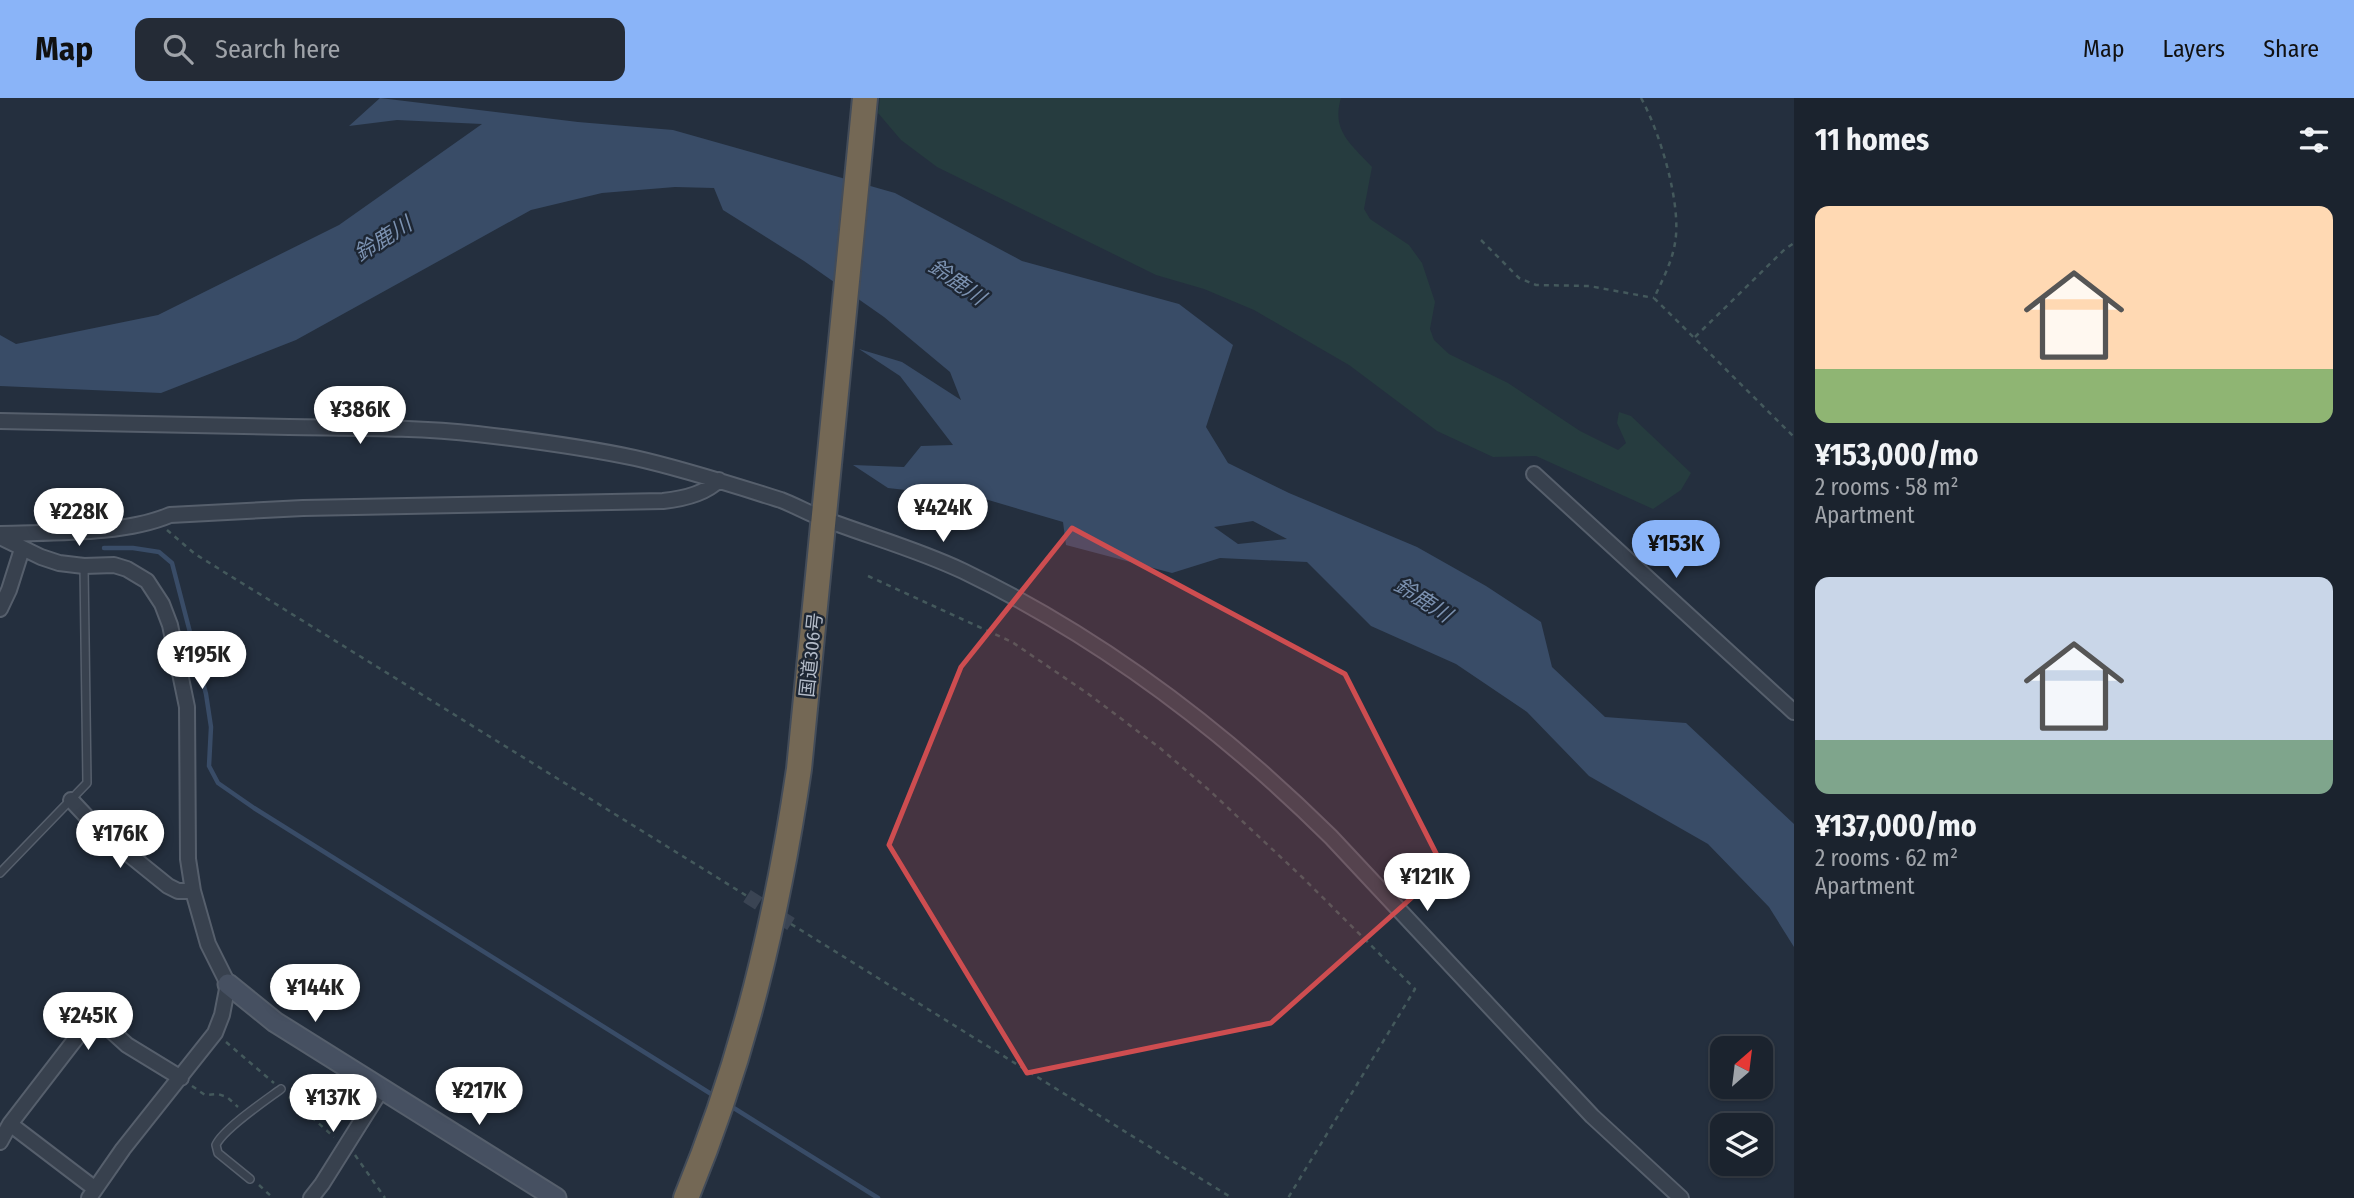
<!DOCTYPE html>
<html lang="en">
<head>
<meta charset="utf-8">
<style>
	body { margin:0; font-family:"Fira Sans Condensed","Noto Sans JP",sans-serif; background:#242b36; color:#f1f3f6; height:100vh; display:flex; flex-direction:column; font-size:26px; white-space:nowrap }
	* { box-sizing:border-box; margin:0 }
	p { font-size:23px; color:#a0a4aa }
	.icon { flex:none; width:38px; height:38px; fill:none; stroke:currentColor; stroke-width:2; stroke-linecap:round; stroke-linejoin:round }
	.map { position:relative; flex:1; overflow:hidden }
	.details { display:flex; flex-direction:column; background:#1b232e; width:560px }
	.details>* { flex:none }
	.needle { width:46px; rotate:28deg }
	.fabs { position:absolute; left:1710px; top:938px; display:grid; gap:14px }
	.fabs a { display:grid; place-items:center; width:63px; height:63px; border-radius:14px; background:#1b232e; box-shadow:0 2px 5px #0004,0 0 0 2px #39404a; font-size:35px }
	.price { position:absolute; translate:-50% -60px; padding:0 16px; border-radius:24px; background:#fff; color:#222; font-size:23px; line-height:46px; filter:drop-shadow(0 2px 4px #0008) }
	.price::after { content:''; position:absolute; left:50%; top:42px; width:21px; height:16px; margin-left:-10px; background:inherit; clip-path:polygon(0 0,100% 0,50% 100%) }
	.price.current { background:#8ab4f8; color:#111 }
	ul { padding:0; list-style:none }
	li { display:grid; align-content:center; gap:14px; height:371px; padding:0 21px }
	li span { display:grid; place-items:center; height:217px; border-radius:14px; color:#555 }
	li>.icon { margin-inline-start:auto }
	span .icon { width:126px; height:126px; fill:#fffc; stroke-width:1 }
	li b { font-size:30px }
	h2 { display:flex; justify-content:space-between; align-items:center; height:84px; padding:0 21px; font-size:30px }
	header { display:flex; align-items:center; gap:42px; box-sizing:border-box; height:98px; padding:0 35px; background:#8ab4f8; color:#111 }
	header strong { font-size:33px }
	nav { display:flex; gap:38px; margin-inline-start:auto; font-size:24px }
	.search { width:490px; height:63px; background:#242b36; display:flex; align-items:center; gap:18px; box-sizing:border-box; padding:0 24px; border-radius:14px; color:#a0a4aa; font-size:26px }
	main { display:flex; flex:1; min-height:0 }
	.map>svg:first-child { display:block }
	.green { fill:#263c3f }
	.water { fill:#394c67; fill-rule:evenodd }
	.lines { fill:none; stroke-linecap:round; stroke-linejoin:round }
	.stream { stroke:#394c67; stroke-width:4.5 }
	.street-tunnel { stroke:#3a4453; stroke-width:14; stroke-dasharray:14 7; stroke-linecap:butt }
	.lane-casing { stroke:#565f6c; stroke-width:10 }
	.street-casing { stroke:#565f6c; stroke-width:18 }
	.secondary-casing { stroke:#565f6c; stroke-width:23 }
	.highway-casing { stroke:#434c59; stroke-width:28 }
	.path { stroke:#44595c; stroke-width:2.5; stroke-dasharray:5 5; stroke-linecap:butt }
	.lane { stroke:#38414e; stroke-width:7 }
	.street { stroke:#38414e; stroke-width:14 }
	.secondary { stroke:#465061; stroke-width:19 }
	.highway { stroke:#746855; stroke-width:24 }
	.marked { fill:#ce4d50; fill-opacity:0.2; stroke:#ce4d50; stroke-width:5; stroke-linejoin:round }
	.labels { text-anchor:middle; dominant-baseline:central; stroke-width:5; stroke-linejoin:round; paint-order:stroke }
	.street-label { font-size:19px; fill:#b4bcc9; stroke:#1d2633 }
	.water-label { font-size:21px; font-style:italic; fill:#7c92b1; stroke:#1d2633 }
</style>
</head>
<body>
<header>
<strong>Map</strong>
<div class="search"><svg class="icon" aria-label="search" viewBox="0 0 24 24"><circle cx="10" cy="10" r="6"/><path d="M15 15l6 6"/></svg>Search here</div>
<nav><a>Map</a><a>Layers</a><a>Share</a></nav>
</header>
<main>
<div class="map">
<svg width="1794" height="1100" viewBox="0 0 1794 1100">
	<rect width="100%" height="100%" fill="#242f3e"/>
	<!-- green -->
	<path class="green" d="M880,0H1341C1331,33 1351,46 1372,69L1364,111L1370,121L1409,147L1422,165L1435,204L1430,231L1434,242L1449,256L1508,285L1580,333L1618,352L1626,345L1617,325L1619,314L1631,318L1691,375L1681,392L1653,411L1536,358L1493,359L1437,333L1349,267L1254,212L1204,191L1156,177L937,69L901,42L878,15Z"/>
	<!-- water -->
	<path class="water" d="M380,0L578,24L673,32L895,95L1022,163L1179,206L1233,247L1206,329L1228,365L1289,395L1417,449L1486,488L1541,524L1552,569L1605,619L1686,625L1794,726V849L1769,809L1708,746L1589,678L1527,614L1456,566L1371,528L1307,464L1220,460L1172,475L1066,447L1063,424L985,401L888,390L853,367L904,369L921,348L953,347L900,278L859,251L902,264L961,302L950,274L884,219L804,163L723,112L714,90L675,89L602,95L531,112L296,242L161,295L0,288V237L16,246L158,217L339,127L482,26L397,22L349,28ZM1253,423L1287,441L1238,446L1214,429Z"/>
	<g class="lines">
		<!-- stream -->
		<path class="stream" d="M104,450H133L159,454L172,465L206,596L211,629L209,668L218,685L254,710L716,999
			M729,1007L878,1100"/>
		<!-- street-tunnel -->
		<path class="street-tunnel" d="M747,798L791,826"/>
		<defs>
			<path id="lane" d="M0,775L87,685L84,468
				M250,1081L218,1055L216,1047C223,1031 266,1002 281,991"/>
			<path id="street" d="M0,323C96,325 193,327 289,329C352,330 415,329 477,336C530,342 583,349 635,360C684,371 733,387 781,402C797,408 811,417 827,422C872,439 919,452 963,473C1100,539 1223,632 1331,739L1592,1018L1681,1100
				M1534,376L1794,614
				M0,436C52,434 123,437 170,417L303,410L663,403C682,401 705,396 719,382
				M0,439L41,459L59,465L84,468L114,467L127,471L147,483L162,506L170,527L187,609L188,761L193,793L208,846L228,886L222,917L215,935L123,1051L89,1100
				M0,511L9,492L22,451
				M71,702L100,733L168,788L178,793H193
				M10,1026L94,1090
				M0,1044L10,1026L94,917L127,947L181,980
				M311,1100L322,1086L381,992"/>
			<path id="secondary" d="M228,886L275,924L556,1100"/>
			<path id="highway" d="M686,1100C744,960 777,820 799,671L865,0"/>
		</defs>
		<!-- lane casing -->
		<use href="#lane" class="lane-casing"/>
		<!-- street casing -->
		<use href="#street" class="street-casing"/>
		<!-- secondary casing -->
		<use href="#secondary" class="secondary-casing"/>
		<!-- highway casing -->
		<use href="#highway" class="highway-casing"/>
		<!-- path -->
		<path class="path" d="M1641,0C1660,34 1682,107 1675,145C1672,164 1662,183 1654,200L1794,339
			M1481,142L1519,180L1536,187L1589,188L1654,200
			M1695,239L1785,151L1794,145
			M167,432L195,456L747,798
			M868,478L1012,544L1087,595L1160,650L1209,692L1302,779L1415,891L1288,1100
			M791,826L1232,1100
			M226,944L274,985
			M192,988L205,997L218,996L227,999L238,1009
			M289,999L334,1039
			M355,1057L385,1100
			M259,1087L273,1100"/>
		<!-- lane -->
		<use href="#lane" class="lane"/>
		<!-- street -->
		<use href="#street" class="street"/>
		<!-- secondary -->
		<use href="#secondary" class="secondary"/>
		<!-- highway -->
		<use href="#highway" class="highway"/>
	</g>
	<!-- marked area -->
	<path class="marked" d="M1072,430L1345,576L1444,771L1271,925L1027,975L889,747L961,569Z"/>
	<g class="labels">
		<!-- street labels -->
		<g class="street-label">
			<text transform="translate(811 557) rotate(-84)">国道306号</text>
		</g>
		<!-- water labels -->
		<g class="water-label">
			<text transform="translate(383 141) rotate(-32)">鈴鹿川</text>
			<text transform="translate(957 184) rotate(35)">鈴鹿川</text>
			<text transform="translate(1423 502) rotate(33)">鈴鹿川</text>
		</g>
	</g>
</svg>
<div class="fabs">
<a><svg class="needle" viewBox="-14 -14 28 28"><path d="M0-13l5 13h-10z" fill="#e53935"/><path d="M0 13l5-13h-10z" fill="#a0a4aa"/></svg></a>
<a><svg class="icon" aria-label="layers" viewBox="0 0 24 24"><path d="M12 4l9 5-9 5-9-5zM3 14l9 5 9-5"/></svg></a>
</div>
<b class="price" style="left:360px;top:348px">¥386K</b>
<b class="price" style="left:943px;top:446px">¥424K</b>
<b class="price" style="left:79px;top:450px">¥228K</b>
<b class="price current" style="left:1676px;top:482px">¥153K</b>
<b class="price" style="left:202px;top:593px">¥195K</b>
<b class="price" style="left:120px;top:772px">¥176K</b>
<b class="price" style="left:1427px;top:815px">¥121K</b>
<b class="price" style="left:315px;top:926px">¥144K</b>
<b class="price" style="left:88px;top:954px">¥245K</b>
<b class="price" style="left:479px;top:1029px">¥217K</b>
<b class="price" style="left:333px;top:1036px">¥137K</b>
</div>
<section class="details">
<h2>11 homes<svg class="icon" aria-label="filters" viewBox="0 0 24 24"><path d="M4 7h16M4 17h16"/><circle cx="9" cy="7" r="2"/><circle cx="15" cy="17" r="2"/></svg></h2>
<ul>
<li><span style="background:linear-gradient(#ffd9b3 75%,#8fb573 0)"><svg class="icon" aria-label="home" viewBox="0 0 24 24"><path d="M3 11l9-7 9 7M6 9v11h12V9"/></svg></span><div><b>¥153,000/mo</b><p>2 rooms · 58 m²</p><p>Apartment</p></div></li>
<li><span style="background:linear-gradient(#c9d6e8 75%,#7fa58c 0)"><svg class="icon" aria-label="home" viewBox="0 0 24 24"><path d="M3 11l9-7 9 7M6 9v11h12V9"/></svg></span><div><b>¥137,000/mo</b><p>2 rooms · 62 m²</p><p>Apartment</p></div></li>
</ul>
</section>
</main>
</body>
</html>
